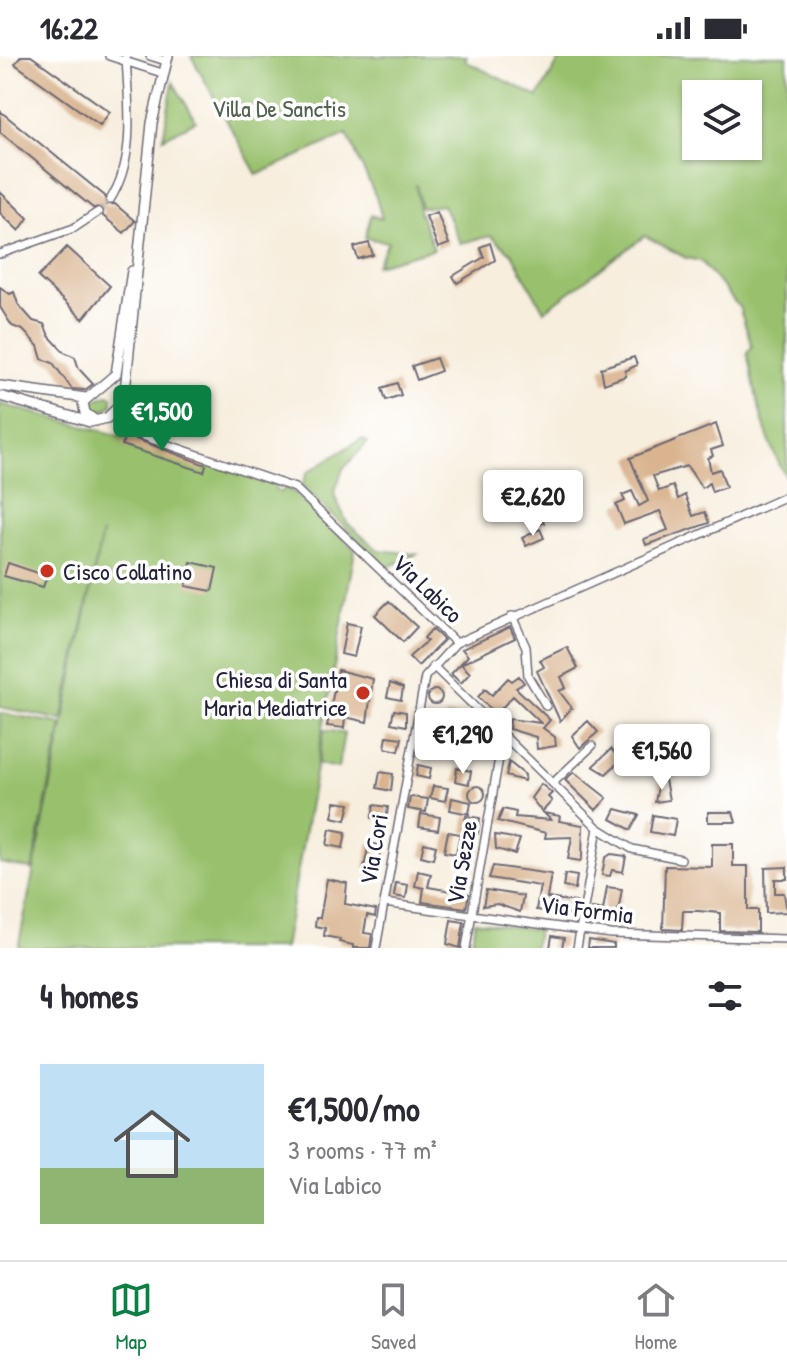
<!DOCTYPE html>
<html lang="en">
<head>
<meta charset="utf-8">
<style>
	body { margin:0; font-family:"Patrick Hand",sans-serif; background:#f7f7f7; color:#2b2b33; height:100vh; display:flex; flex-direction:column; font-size:30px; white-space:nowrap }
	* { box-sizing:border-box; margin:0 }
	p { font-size:26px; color:#7c7c81 }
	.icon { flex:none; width:44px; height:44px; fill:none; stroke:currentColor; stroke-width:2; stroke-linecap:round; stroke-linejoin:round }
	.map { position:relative; height:892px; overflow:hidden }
	.side { display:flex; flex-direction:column; background:#fff; flex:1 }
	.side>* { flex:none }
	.fabs { position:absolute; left:682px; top:24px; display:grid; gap:16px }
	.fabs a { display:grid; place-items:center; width:80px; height:80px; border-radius:0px; background:#fff; box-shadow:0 2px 6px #0004; font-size:40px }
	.price { position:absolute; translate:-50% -68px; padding:0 18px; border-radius:8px; background:#fff; color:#222; font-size:26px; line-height:52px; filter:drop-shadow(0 2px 4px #0008) }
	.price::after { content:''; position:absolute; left:50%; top:48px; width:24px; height:18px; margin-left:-12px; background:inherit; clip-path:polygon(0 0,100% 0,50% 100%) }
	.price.on { background:#0b8043; color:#fff }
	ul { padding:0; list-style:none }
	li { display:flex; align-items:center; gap:24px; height:200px; padding:0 40px }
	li+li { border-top:2px solid #e1e1e2 }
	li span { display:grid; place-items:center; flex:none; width:224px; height:160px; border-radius:0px; color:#555 }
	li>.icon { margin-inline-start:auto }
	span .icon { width:96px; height:96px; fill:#fffc; stroke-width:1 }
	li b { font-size:34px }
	h2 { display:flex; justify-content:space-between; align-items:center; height:96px; padding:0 40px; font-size:34px }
	.status { display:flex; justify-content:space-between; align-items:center; height:56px; padding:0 40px; background:#fff; direction:ltr }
	.status svg { height:22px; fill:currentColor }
	.menu { display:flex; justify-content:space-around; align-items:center; height:112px; border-top:2px solid #e1e1e2; background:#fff; font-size:22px; color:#7c7c81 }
	.menu a { display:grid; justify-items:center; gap:4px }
	.menu .on { color:#0b8043 }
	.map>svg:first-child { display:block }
	.green { fill:#99c16d; stroke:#5e7254; stroke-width:2; fill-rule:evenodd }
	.building { fill:#d9b48f }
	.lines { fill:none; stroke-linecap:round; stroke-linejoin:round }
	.minor-tunnel { stroke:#ccc5bd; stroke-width:7; stroke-dasharray:7 3.5; stroke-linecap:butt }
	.minor-casing { stroke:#6d6974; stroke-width:10 }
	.tertiary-casing { stroke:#6d6974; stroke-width:12 }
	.minor { stroke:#fff; stroke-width:7 }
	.tertiary { stroke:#fff; stroke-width:9 }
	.poi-dot { fill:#c8321e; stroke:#fff; stroke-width:3 }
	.labels { text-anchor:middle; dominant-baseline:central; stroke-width:7; stroke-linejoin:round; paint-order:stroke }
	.park-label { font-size:24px; fill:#52624f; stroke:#fff }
	.poi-label { font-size:24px; fill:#22223b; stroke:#fff; text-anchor:start }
	.street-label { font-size:24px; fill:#22223b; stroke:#fff }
</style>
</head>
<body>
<div class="status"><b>16:22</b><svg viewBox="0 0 49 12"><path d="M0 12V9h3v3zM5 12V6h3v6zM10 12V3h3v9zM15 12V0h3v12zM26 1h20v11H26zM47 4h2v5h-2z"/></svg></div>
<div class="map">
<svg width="787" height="892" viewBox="0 0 787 892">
	<rect width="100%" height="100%" fill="#fff"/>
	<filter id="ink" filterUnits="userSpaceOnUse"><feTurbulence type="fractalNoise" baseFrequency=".0125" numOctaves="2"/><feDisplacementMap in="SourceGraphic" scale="16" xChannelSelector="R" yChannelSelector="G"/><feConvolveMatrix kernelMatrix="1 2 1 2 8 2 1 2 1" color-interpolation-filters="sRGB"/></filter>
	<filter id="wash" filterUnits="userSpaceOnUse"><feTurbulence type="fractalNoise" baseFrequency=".006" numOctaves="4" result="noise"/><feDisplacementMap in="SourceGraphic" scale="32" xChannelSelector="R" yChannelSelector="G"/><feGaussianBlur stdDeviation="1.8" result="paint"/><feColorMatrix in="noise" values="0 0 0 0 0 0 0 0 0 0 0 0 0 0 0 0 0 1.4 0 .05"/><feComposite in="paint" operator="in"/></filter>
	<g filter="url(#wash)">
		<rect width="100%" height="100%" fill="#f7eede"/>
		<!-- green -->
		<path class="green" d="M191,0H467L465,5L538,41L562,0H787V422C764,384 756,340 747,297L752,290L739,251L701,205L686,202L645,180L544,255L512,198L491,180L460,187L443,149L421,152L416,128L419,155L434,193L377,209L388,186L365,182L371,159L382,163L376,141L347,78L257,119ZM696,38H748V90H696Z
			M173,26L196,65L163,82Z
			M107,339L112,340V349L102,356H91V346Z
			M0,348L121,380L276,428L275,434L281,437L285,432L295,437L355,494L284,892H18L102,477L62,664L0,651Z
			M361,383L368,386L343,413L334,438L347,467L378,494L417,498L386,512L302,429L308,416Z
			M0,657L62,668L32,813L0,807Z
			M324,674L344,677L338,712L318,708Z
			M475,865L537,874L534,892H471Z"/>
		<g id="blocks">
			<!-- building -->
			<path class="building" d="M21,0H31L110,56L100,69L15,8Z
				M0,55L105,140L106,149L115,148L135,165L124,177L103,160L102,151L93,152L0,76Z
				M0,136L28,162L19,175L0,157Z
				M437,156L449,188L438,192L426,160Z
				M369,187L373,199L358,203L354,191Z
				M490,187L495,204L457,227L453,220L484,201L480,191Z
				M67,191L110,230L83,263L38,221Z
				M0,231L10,238L14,236L18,248L33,265L44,268L49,280L64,296L75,301L79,313L93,328L85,334L72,333L53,307L42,303L38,290L23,274L12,270L0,251Z
				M634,301L637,309L625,315L626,320L604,328L601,312Z
				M436,302L441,315L417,324L412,310Z
				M397,327L401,339L386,344L382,332Z
				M716,368L723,390L711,394L713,400L708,402L711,416L720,413L726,431L712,436L709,427L702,432L687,410L653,420L659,435L673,430L678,443L685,439L693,460L705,456L709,467L646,489L644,483L668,474L660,455L624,468L616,449L625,445L622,439L632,435L639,450L648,445L630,402Z
				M125,379L206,409L204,416L122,389Z
				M568,432L573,443L563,447L558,436Z
				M540,454L544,467L535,469L531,456Z
				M540,473L544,482L526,490L522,482Z
				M191,506L217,512L212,535L186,530Z
				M8,507L47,520L43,531L4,520Z
				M389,545L417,571L403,586L375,559Z
				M347,567L361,570L354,601L341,598Z
				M510,571L515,582L461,608L470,617L461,627L451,618L468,600L462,593Z
				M432,573L444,584L418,610L409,601L427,585L424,582Z
				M567,591L578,612L561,621L566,632L559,635L572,652L560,665L537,615L544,611L540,604Z
				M338,614L373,623L367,666L345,661L344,672L327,670Z
				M519,620L524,627L516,632L550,664L543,672L555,681L556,690L537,693L536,681L509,673L510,663L541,667L513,640L496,658L478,641L485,633L492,639L508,622L512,625Z
				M390,627L403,632L401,644L387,641Z
				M428 641a7 7 0 1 1 14 0a7 7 0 1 1-14 0Z
				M394,654L406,656V670L391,667Z
				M446,659L459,660L460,684L443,682Z
				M588,665L598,676L580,692L572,680Z
				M422,674L436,676L433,693L421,691Z
				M387,680L402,682L399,695L385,692Z
				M611,693L621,704L606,718L593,710Z
				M509,706L525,719L524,725L506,720Z
				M418,709L431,712L429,723L416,720Z
				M457,712L471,715L469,728L455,725Z
				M380,716L393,718L391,735L377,732Z
				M574,716L607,742L596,754L565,724Z
				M665,724L669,744L655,746L659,725Z
				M541,728L552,737L548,741L552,745L542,756L531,742Z
				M469 738a8 8 0 1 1 16 0a8 8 0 1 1-16 0Z
				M433,730L448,732L445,745L430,742Z
				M410,741L428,743L426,756L408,753Z
				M452,742L471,746L469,758L450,754Z
				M335,746L350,748L346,764L332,761Z
				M374,749L388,751L386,765L372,762Z
				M503,753L516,756L515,761L551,764L544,757L560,760L559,765L583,769L582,802L580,805L568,803L572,781L545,782L546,777L498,765Z
				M616,753L639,759L631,774L611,763Z
				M708,756H733L736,766H708Z
				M421,758L440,761L438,774L419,771Z
				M653,759L676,763L673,780L650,776Z
				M466,760L480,762L478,778L463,776Z
				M330,773L346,776L343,792L327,789Z
				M448,776L460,778L456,798L444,796Z
				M495,779L520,783L515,798L496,793Z
				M369,787L381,790L377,814L364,812Z
				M424,787L436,790L433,803L421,800Z
				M712,788H733V810H748V854H758V876L720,875V857L698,855H683L682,874L663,873L665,810L712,811Z
				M611,798L626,800L623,816L612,814L610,820L602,819L605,802Z
				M493,810L551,818L547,842L576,846L573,859L536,854L540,830L489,822Z
				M787,811V823H775V837H784L787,856L766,857L765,812Z
				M418,815L431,818L428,831L469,838L466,852L422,846L424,832L415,830Z
				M565,818L577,820L575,833L563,831Z
				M327,823L347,827L345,848L376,854L375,861L367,859L364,877L372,878L370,892H353V889L339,886L340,883L324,880L325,872L315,870L316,862H320Z
				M396,827L408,829L406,842L394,840Z
				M607,831L622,833L618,856L627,858L625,871L590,866L592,852L603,854Z
				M486,834L523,840L520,856L497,848L483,850Z
				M451,864L464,866L460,892L447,888Z
				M552,880L564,882L562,892H550Z
				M589,884L614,888V892H588Z"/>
		</g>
	</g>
	<g filter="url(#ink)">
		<use href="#blocks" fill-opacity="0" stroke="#6d6974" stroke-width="2"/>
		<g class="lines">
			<!-- minor-tunnel -->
			<path class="minor-tunnel" d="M98,156L110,144"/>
			<defs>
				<path id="minor" d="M109,0L162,17
					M150,0L166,5
					M110,144C137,102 128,48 126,0
					M0,198L74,172L98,156
					M124,345L123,364L131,376L295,432L456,587L787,440
					M512,560L526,591L528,620L546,650
					M433,610L598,772L632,793L681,803
					M553,727L592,690
					M384,847L611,878L787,883
					M376,892L425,621L456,587
					M466,892L503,679
					M577,892L598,772"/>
				<path id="tertiary" d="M0,330L86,342
					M0,340L90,366L107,362L124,345
					M124,345L152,67L168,0
					M96,365L85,357L83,346L116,318L132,215"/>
			</defs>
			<!-- minor casing -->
			<use href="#minor" class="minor-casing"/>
			<!-- tertiary casing -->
			<use href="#tertiary" class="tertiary-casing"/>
			<!-- minor -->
			<use href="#minor" class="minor"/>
			<!-- tertiary -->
			<use href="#tertiary" class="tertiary"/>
		</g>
	</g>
	<!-- markers -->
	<g class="poi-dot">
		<circle cx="47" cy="515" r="8"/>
		<circle cx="363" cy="637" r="8"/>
	</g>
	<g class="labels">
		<!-- park labels -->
		<g class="park-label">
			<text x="279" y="52">Villa De Sanctis</text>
		</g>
		<!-- poi labels -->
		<g class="poi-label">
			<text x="63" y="515">Cisco Collatino</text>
			<text x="347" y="623" text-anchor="end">Chiesa di Santa<tspan x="347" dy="28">Maria Mediatrice</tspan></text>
		</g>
		<!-- street labels -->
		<g class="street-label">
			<text transform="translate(428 532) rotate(44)">Via Labico</text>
			<text transform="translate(373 793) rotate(-80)">Via Cori</text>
			<text transform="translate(461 806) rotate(-80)">Via Sezze</text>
			<text transform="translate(587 853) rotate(7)">Via Formia</text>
		</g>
	</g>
</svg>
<div class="fabs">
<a><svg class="icon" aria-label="layers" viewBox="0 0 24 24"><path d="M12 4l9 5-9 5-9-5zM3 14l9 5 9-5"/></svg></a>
</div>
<b class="price on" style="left:162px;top:397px">€1,500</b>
<b class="price" style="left:533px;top:482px">€2,620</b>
<b class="price" style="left:463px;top:720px">€1,290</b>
<b class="price" style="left:662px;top:736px">€1,560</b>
</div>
<section class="side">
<h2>4 homes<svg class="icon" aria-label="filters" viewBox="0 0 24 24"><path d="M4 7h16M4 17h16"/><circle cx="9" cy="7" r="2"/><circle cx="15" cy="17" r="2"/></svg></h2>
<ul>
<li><span style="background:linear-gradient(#bfe0f5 65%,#8fb573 0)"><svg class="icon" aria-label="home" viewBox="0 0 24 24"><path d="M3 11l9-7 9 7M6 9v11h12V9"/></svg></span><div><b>€1,500/mo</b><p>3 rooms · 77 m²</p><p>Via Labico</p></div></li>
</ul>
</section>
<nav class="menu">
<a class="on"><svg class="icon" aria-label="map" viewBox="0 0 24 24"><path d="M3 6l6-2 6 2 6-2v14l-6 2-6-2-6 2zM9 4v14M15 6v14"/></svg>Map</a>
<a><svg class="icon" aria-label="saved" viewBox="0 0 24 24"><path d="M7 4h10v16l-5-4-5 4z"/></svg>Saved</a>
<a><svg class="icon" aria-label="home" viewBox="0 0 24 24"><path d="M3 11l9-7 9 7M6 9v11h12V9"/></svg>Home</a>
</nav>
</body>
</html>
